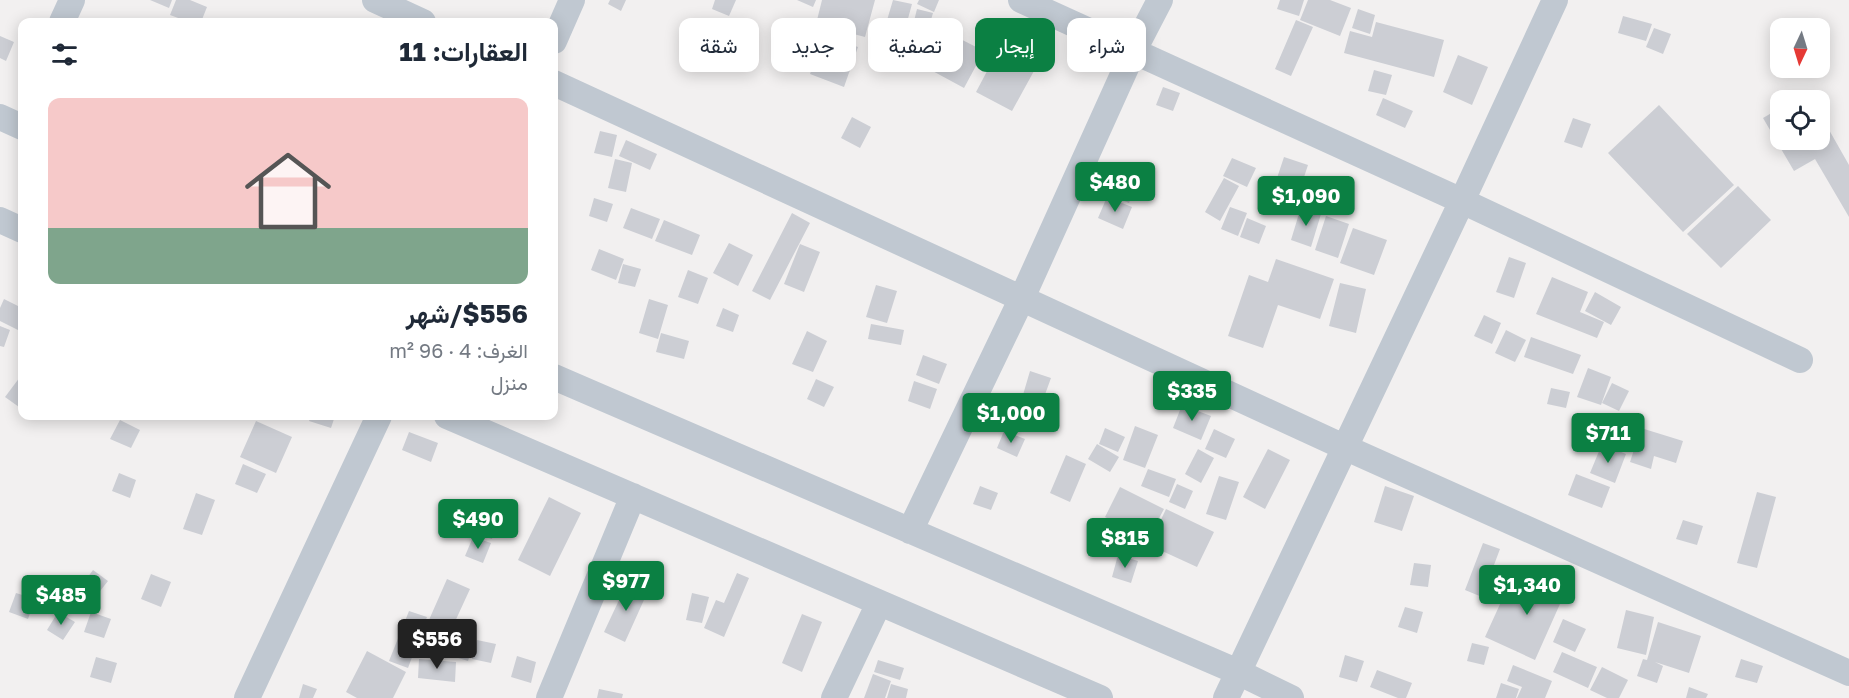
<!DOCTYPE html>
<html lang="ar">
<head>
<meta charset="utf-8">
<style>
	body { margin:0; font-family:"Golos Text",Vazirmatn,sans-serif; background:#f2f2f3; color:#1f2937; direction:rtl; height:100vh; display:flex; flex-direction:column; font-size:22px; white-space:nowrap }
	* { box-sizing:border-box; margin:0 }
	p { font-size:20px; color:#747a83 }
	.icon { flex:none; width:33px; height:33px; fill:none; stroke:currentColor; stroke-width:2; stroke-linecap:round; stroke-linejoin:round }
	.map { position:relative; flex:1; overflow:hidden; direction:ltr }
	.side { position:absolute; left:18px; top:18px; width:540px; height:402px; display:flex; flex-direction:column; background:#fff; border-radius:12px; box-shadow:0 3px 15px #0003; direction:rtl }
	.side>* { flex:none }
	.top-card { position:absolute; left:576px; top:18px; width:570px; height:54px; direction:rtl; display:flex; gap:12px }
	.needle { width:39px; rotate:184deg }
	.buttons { position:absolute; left:1770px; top:18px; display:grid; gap:12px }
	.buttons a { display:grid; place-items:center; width:60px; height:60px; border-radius:12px; background:#fff; box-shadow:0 3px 15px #0003; font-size:30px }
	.price { position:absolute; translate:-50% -51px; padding:0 14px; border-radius:6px; background:#0b8043; color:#fff; font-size:20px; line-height:39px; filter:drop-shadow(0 2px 3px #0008) }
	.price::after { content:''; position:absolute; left:50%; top:36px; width:18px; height:14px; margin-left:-9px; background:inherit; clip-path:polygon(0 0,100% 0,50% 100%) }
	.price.active { background:#222; color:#fff }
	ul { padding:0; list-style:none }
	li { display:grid; align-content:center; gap:12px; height:318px; padding:0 30px }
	li span { display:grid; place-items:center; height:186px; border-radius:12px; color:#555 }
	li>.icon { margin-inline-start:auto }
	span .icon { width:108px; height:108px; fill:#fffc; stroke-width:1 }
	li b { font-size:26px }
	h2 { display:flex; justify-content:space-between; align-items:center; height:72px; padding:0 30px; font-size:26px }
	.tag { padding:0 21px; border-radius:12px; background:#fff; box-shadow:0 3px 15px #0003; font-size:21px; line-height:54px }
	.tag.active { background:#0b8043; color:#fff }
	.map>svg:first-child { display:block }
	.building { fill:#ccced4 }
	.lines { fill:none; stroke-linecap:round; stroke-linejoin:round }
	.street { stroke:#c0c8d1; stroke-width:26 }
</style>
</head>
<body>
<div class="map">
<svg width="1849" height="698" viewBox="0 0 1849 698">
	<rect width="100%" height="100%" fill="#f2f0f0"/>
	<!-- building -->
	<path class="building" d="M150,0H172L169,8Z
		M176,0H190L207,7L201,22H189L170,15Z
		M610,0H626L621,11L608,4Z
		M715,0H736L729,16L712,9Z
		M797,0H816L813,7Z
		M822,0H875L865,37L816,24Z
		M893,0L912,4L904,33L885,27Z
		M919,0H939L934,12L917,4Z
		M1280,0H1304L1299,16L1277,9Z
		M1308,0H1330L1351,8L1340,36L1300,20Z
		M917,9L933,13L926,37L911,33Z
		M1358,9L1375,15L1370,34L1352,28Z
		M1623,16L1652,24L1646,41L1618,33Z
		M988,20L1004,27L994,51L978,43Z
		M1296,20L1313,27L1291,76L1275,69Z
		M807,22L824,30L810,62L792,54Z
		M1376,22L1444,40L1434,77L1344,53L1350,31L1372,37Z
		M700,24L718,31L711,50L693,43Z
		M935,26L984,51L964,88L916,62Z
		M1654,28L1671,34L1663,54L1646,47Z
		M880,31L898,35L892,58L875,54Z
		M824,35L858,47L844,87L810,74Z
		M0,36L14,42L6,61L0,58Z
		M1003,41L1040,60L1012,111L976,92Z
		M1458,55L1488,67L1472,105L1443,92Z
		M1374,70L1392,75L1386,95L1368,91Z
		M1163,87L1180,93L1173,111L1156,105Z
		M1807,93L1812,100H1794Z
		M1383,98L1413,111L1405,128L1376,115Z
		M1659,105L1734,185L1683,232L1608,153Z
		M1780,108V140H1820V114L1849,165V217L1815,159L1794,171L1763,118Z
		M852,117L871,127L860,148L841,138Z
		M1573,118L1591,124L1582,148L1564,142Z
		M600,131L617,135L612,157L594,153Z
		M626,140L657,154L650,170L619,156Z
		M1284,157L1308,165L1294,207L1270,199Z
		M1232,158L1256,168L1247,187L1223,176Z
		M615,159L632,163L626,192L608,188Z
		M1117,178L1136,186L1129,203L1110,195Z
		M1224,178L1239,186L1220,221L1205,212Z
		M1738,186L1771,220L1721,268L1687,234Z
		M1107,197L1132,207L1123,229L1098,218Z
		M594,198L613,204L607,222L589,216Z
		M1230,207L1247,213L1238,236L1221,229Z
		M1301,207L1321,214L1311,247L1291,240Z
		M631,208L660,219L652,239L623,228Z
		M792,213L810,223L770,300L752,291Z
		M1326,216L1349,224L1338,258L1315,250Z
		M1247,218L1266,226L1259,244L1240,237Z
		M664,220L700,235L692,255L655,241Z
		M1353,228L1387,240L1374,275L1340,263Z
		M729,243L753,255L738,286L713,273Z
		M800,244L820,252L804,292L784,284Z
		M599,249L624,259L616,280L591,270Z
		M1509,257L1526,263L1514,298L1496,292Z
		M1276,259L1334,279L1320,319L1278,305L1263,348L1228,336L1249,275L1268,282Z
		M623,264L641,269L635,287L618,283Z
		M688,270L708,278L698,304L678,297Z
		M1552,277L1588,292L1580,312L1604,322L1597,338L1536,314Z
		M1340,283L1366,289L1356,333L1329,326Z
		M876,285L897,291L887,323L866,317Z
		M1595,292L1621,307L1611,325L1585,311Z
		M4,299L22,308V332L0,321V308Z
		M649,299L668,305L658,339L639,333Z
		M723,308L739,315L733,332L716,326Z
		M1484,315L1501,323L1492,344L1474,336Z
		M871,324L904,330L901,345L868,339Z
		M0,326L10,330L4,347L0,346Z
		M1506,330L1526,340L1515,362L1495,353Z
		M807,331L827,341L813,372L792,364Z
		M661,333L689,341L684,359L656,352Z
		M1531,337L1581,355L1573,374L1524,357Z
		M923,355L947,364L939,384L916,375Z
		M1588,368L1611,377L1601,405L1577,397Z
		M1030,371L1051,378L1039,411L1020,405Z
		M20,377L22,379V403L19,407L5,397Z
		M816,379L834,387L824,407L807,399Z
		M914,381L937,389L930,409L908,401Z
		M1612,383L1629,391L1619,411L1602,403Z
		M1551,388L1570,392L1566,408L1547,404Z
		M1182,405L1211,416L1201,440L1173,428Z
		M1603,415L1628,425L1620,447L1595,437Z
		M311,416H335L331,428L309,421Z
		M120,420L140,430L131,448L110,439Z
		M256,421L292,437L276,473L240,457Z
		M1135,426L1158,435L1145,468L1123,460Z
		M1105,428L1125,437L1118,452L1099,444Z
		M1641,428L1683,441L1676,463L1654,456L1651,469L1630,462Z
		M1214,429L1235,439L1226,458L1205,449Z
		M1004,431L1025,439L1017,457L997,448Z
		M409,432L438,443L431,462L402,450Z
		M1097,444L1119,457L1110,472L1088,459Z
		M1602,444L1626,454L1615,483L1590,473Z
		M1198,449L1214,458L1201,483L1185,474Z
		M1268,449L1290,460L1265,509L1243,497Z
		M1066,455L1086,464L1070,502L1050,493Z
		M243,464L266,474L257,493L235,484Z
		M1148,469L1176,479L1169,497L1141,486Z
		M119,473L136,480L130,498L112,491Z
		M1576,474L1610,487L1602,508L1568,495Z
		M1219,476L1239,482L1226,520L1206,514Z
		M1177,484L1193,491L1185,509L1169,502Z
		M980,486L998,493L991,510L973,504Z
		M1385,486L1414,496L1402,531L1374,522Z
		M1120,487L1164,509L1148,539L1105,517Z
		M1757,492L1776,497L1757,568L1737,563Z
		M196,493L215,500L202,535L183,529Z
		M549,497L581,513L550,576L518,560Z
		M484,501L502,506L492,539L474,534Z
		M1166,509L1214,532L1197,567L1149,545Z
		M1683,520L1703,526L1697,545L1676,539Z
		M473,537L491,543L483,563L465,556Z
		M1483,543L1500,549L1482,597L1465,590Z
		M1118,555L1138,561L1131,583L1112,577Z
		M1414,563L1431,565L1428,587L1410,585Z
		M93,570L108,581L93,600L79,589Z
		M1535,571L1568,586L1535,660L1485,637L1506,591L1522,599Z
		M737,573L749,578L724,637L704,628L716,600L724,603Z
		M151,574L171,582L161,607L141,599Z
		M447,579L470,589L447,639L425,629Z
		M628,581L648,591L625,642L604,632Z
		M16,593L35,599L28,619L9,612Z
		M692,593L709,597L702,623L686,620Z
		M1405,607L1423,612L1417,633L1398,627Z
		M1626,610L1654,617L1646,655L1617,648Z
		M409,611L427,617L408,668L389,661Z
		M58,612L75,622L63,640L47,630Z
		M91,612L111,619L104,638L84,632Z
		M802,614L822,622L802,672L782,663Z
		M1563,619L1586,629L1575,652L1553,642Z
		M1658,622L1701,636L1689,673L1655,662L1663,666L1657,683L1637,676L1643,659L1647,660Z
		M458,633L475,638L468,661L452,656Z
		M477,640L496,644L491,663L472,659Z
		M1472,643L1489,647L1484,665L1467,661Z
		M367,651L406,672L393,698H357L346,692Z
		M1562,652L1597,667L1588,688L1553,672Z
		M1345,655L1364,661L1357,682L1339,677Z
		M517,656L536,662L531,683L511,677Z
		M96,657L117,663L111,683L90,677Z
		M419,659L456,662L455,682L418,678Z
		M1741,659L1763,666L1757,683L1735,677Z
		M878,660L904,668L900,680L874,672Z
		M1513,665L1552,681L1545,698H1517L1522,687L1507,681Z
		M1602,667L1628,680L1619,698H1607L1590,690Z
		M1377,670L1412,683L1406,698H1398L1370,687Z
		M873,674L891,681L885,698H864Z
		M1501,683L1519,689L1516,698H1496Z
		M303,684L317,689L313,698H299Z
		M891,684L908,689L906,698H887Z
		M1689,687L1708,694L1706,698H1686Z
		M599,689L623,694L622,698H597Z"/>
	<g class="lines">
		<!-- street -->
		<path class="street" d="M375,0L423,22
			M1021,0L1462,201L1800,360
			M62,22L72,0
			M554,41L572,0
			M554,83L1344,447L1849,673
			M0,117L22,127
			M0,220L22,230
			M554,377L1238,672L1291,698
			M447,416L1100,698
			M910,531L1022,298L1134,50L1160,0
			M247,698L379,416
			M549,698L633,496
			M834,698L879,603
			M1226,698L1462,201L1555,0"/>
	</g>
</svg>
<div class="buttons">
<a><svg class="needle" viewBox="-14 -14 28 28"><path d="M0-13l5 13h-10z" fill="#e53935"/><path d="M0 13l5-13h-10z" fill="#747a83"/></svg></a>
<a><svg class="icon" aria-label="locate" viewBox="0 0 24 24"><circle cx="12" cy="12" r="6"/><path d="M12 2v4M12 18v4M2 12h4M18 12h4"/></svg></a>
</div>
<b class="price" style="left:1115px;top:213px">$480</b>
<b class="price" style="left:1306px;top:227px">$1,090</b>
<b class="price" style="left:1192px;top:422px">$335</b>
<b class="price" style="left:1011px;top:444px">$1,000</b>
<b class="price" style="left:1608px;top:464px">$711</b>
<b class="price" style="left:478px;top:550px">$490</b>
<b class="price" style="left:1125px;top:569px">$815</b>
<b class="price" style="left:626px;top:612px">$977</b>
<b class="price" style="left:1527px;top:616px">$1,340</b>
<b class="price" style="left:61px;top:626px">$485</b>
<b class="price active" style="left:437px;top:670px">$556</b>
<div class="top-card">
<a class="tag">شراء</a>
<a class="tag active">إيجار</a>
<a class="tag">تصفية</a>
<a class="tag">جديد</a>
<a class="tag">شقة</a>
</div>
<section class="side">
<h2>العقارات: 11<svg class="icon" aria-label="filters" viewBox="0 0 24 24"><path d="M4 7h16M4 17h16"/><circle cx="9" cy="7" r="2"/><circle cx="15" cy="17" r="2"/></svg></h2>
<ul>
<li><span style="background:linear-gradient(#f6c9c9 70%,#7fa58c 0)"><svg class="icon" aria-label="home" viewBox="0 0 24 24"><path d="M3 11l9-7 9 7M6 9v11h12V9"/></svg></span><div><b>$556/شهر</b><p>الغرف: 4 · 96 m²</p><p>منزل</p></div></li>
</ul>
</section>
</div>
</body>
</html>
